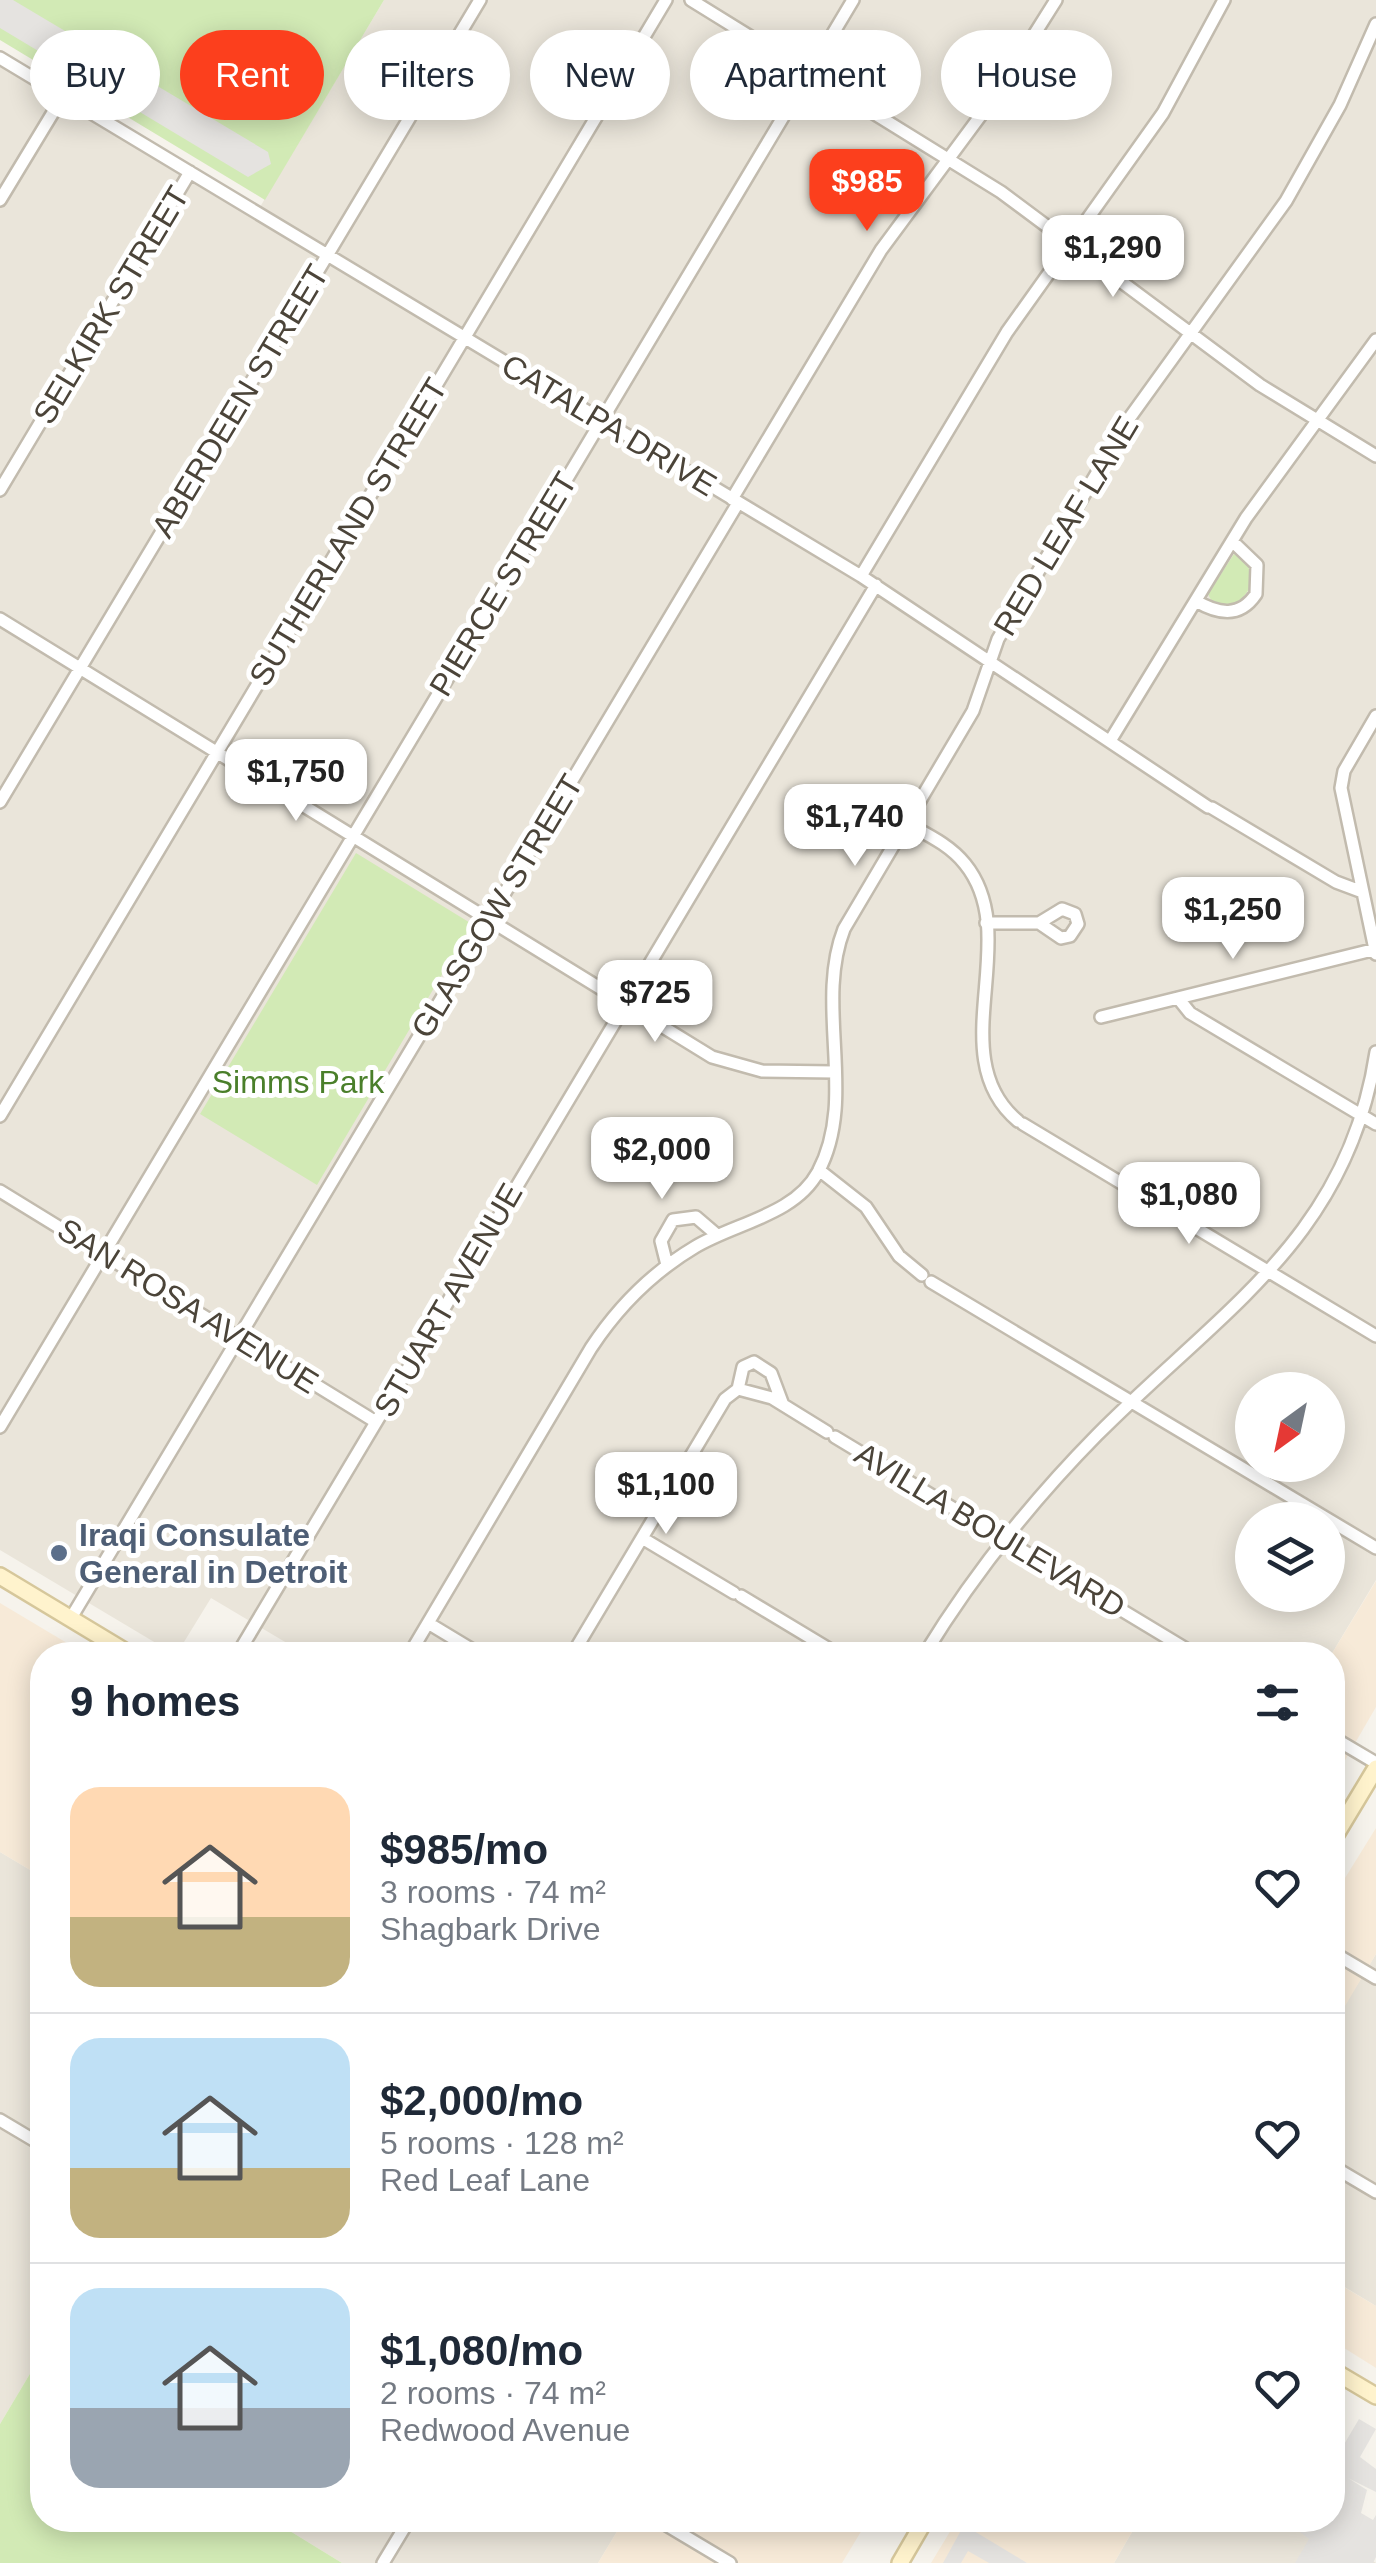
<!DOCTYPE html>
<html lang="en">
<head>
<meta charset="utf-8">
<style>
	body { margin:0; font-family:Arial,sans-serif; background:#f6f6f7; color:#1f2937; height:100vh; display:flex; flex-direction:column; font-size:38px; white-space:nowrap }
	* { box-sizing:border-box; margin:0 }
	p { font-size:32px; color:#747a83 }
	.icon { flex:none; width:55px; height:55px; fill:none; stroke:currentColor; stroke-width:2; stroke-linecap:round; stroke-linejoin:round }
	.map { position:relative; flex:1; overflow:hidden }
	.details { position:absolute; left:30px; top:1642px; width:1315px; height:890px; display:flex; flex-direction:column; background:#fff; border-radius:40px; box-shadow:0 5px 25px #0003 }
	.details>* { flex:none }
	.hud { position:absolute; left:30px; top:30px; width:1318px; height:90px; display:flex; gap:20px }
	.needle { width:65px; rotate:213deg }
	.fabs { position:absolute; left:1235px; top:1372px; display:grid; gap:20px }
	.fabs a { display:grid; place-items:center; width:110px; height:110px; border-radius:50%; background:#fff; box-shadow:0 5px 25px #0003; font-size:50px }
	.price { position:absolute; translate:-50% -85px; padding:0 22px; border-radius:20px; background:#fff; color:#222; font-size:32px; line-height:65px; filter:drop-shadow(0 2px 5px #0008) }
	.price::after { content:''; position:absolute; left:50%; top:60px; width:30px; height:22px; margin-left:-15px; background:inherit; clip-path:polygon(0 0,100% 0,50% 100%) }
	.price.active { background:#fc3f1d; color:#fff }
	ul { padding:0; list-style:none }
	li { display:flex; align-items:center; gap:30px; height:250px; padding:0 40px }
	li+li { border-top:2px solid #e0e1e3 }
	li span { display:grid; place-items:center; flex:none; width:280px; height:200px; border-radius:30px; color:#555 }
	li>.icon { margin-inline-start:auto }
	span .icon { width:120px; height:120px; fill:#fffc; stroke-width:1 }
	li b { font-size:42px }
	h2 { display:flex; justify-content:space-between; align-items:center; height:120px; padding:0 40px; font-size:42px }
	.pill { padding:0 35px; border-radius:45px; background:#fff; box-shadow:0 5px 25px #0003; font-size:35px; line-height:90px }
	.pill.active { background:#fc3f1d; color:#fff }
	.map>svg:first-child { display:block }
	.residential { fill:#eae5da; fill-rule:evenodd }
	.commercial { fill:#f7ead8 }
	.green { fill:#d2eab5 }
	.parking { fill:#e5e3e0 }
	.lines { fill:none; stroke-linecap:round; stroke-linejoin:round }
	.street-casing { stroke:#c2bbae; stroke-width:16 }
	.secondary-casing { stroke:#d6c79b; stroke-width:20 }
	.street { stroke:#fff; stroke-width:11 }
	.secondary { stroke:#fff3cd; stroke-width:15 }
	.service-dot { fill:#5c6f8a; stroke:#fff; stroke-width:4 }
	.labels { text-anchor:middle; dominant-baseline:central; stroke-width:10; stroke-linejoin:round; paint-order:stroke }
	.street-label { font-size:32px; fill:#4b4439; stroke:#fff }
	.park-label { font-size:32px; fill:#4a7f2a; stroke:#fff }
	.service-label { font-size:32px; font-weight:bold; fill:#4e5e75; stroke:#fff; text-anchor:start }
</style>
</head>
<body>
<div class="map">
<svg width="1376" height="2563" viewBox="0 0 1376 2563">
	<rect width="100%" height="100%" fill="#f6f3ec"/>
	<!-- residential -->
	<path class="residential" d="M384,0H1376V1580L1331,1655H307L211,1598L176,1655L0,1550V66L254,217ZM1252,1390H1328V1465H1252ZM1252,1520H1328V1595H1252Z
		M0,1852L42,1877V2379L31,2372L0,2424Z
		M1376,1954V2306L1333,2280L1332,2026Z
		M272,2520H624L598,2563H342Z
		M1139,2520H1309L1376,2563H1114Z"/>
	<!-- commercial -->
	<path class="commercial" d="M1376,1581V1707L1333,1781L1331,1655Z
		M0,1603L87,1655H42V1877L0,1852Z
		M1376,1828V1954L1333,2026L1332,1899Z
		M1332,2280L1376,2306V2368L1333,2341Z
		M624,2520H868L842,2563H598Z
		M957,2520H1139L1114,2563H931Z"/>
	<!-- green -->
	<path class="green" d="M0,0H384L265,200L0,40Z
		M1234,554L1248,564L1252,585L1240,602L1228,606L1212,602L1208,594Z
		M356,853L472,924L317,1185L200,1114Z
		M31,2372L42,2379V2520H272L342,2563H0V2424Z"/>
	<!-- parking -->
	<path class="parking" d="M0,0H13L268,152L271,164L248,177L0,28Z
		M1359,2419L1376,2429L1360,2457L1376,2469V2492L1348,2478L1367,2490L1361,2513L1373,2520L1376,2515V2557L1373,2563H1295L1309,2539L1296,2529L1301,2520H1332L1333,2469L1338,2467L1333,2463Z
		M964,2525L1027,2563H989L968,2551L961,2563H943Z"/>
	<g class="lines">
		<defs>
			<path id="street" d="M691,0L1001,192L1260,385L1376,456
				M0,58L861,576L1208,807
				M0,200L63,96
				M0,490L190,172
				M732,499L881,250L998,92L1056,0
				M861,576L1007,332L1163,113L1224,0
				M1196,601C1218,614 1240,618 1256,594L1257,565L1232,541
				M0,619L712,1057L762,1071L834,1072
				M1110,741L1246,518L1376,340
				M0,802L480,0
				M1212,808L1336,882L1360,891
				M908,824C928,835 950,845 965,864C1025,938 940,1056 1018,1121
				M986,923H1039L1061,938L1070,936L1078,924L1075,914L1062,909L1039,923
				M1376,954L1341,788L1344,771L1376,716
				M1178,998L1190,1013L1376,1124
				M1101,1017L1376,949
				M0,1116L666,0
				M1023,1124L1376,1336
				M819,1170L866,1207L899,1256L922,1275
				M0,1191L376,1422
				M667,1265L661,1241L673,1220L696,1217L717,1235
				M931,1282L1376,1548
				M738,1389L772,1398L827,1432
				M0,1427L853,0
				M835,1437L1196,1655
				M642,1538L734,1593
				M741,1596L839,1655
				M71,1618L738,503
				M428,1623L481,1655
				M237,1655L876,585
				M409,1655L591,1348C618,1307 653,1272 695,1247C735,1223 795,1215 818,1172C858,1098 814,1006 844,929L973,711L998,639L1131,416L1286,201L1340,105L1376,24
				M572,1655L725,1399L738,1389L743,1367L754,1362L771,1373L783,1405
				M924,1655C973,1575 1032,1501 1097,1435C1220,1311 1348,1238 1376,1052
				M1332,1737L1376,1763
				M1332,1952L1376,1978
				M0,2120L42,2145
				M1332,2166L1376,2192
				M658,2520L730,2563
				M383,2563L409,2520"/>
			<path id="secondary" d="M0,1576L131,1655
				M1332,1841L1376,1768
				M1332,2370L1376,2396
				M900,2563L925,2520"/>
		</defs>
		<!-- street casing -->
		<use href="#street" class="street-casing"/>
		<!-- secondary casing -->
		<use href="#secondary" class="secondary-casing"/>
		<!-- street -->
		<use href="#street" class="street"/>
		<!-- secondary -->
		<use href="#secondary" class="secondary"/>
	</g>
	<!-- markers -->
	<circle class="service-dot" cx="59" cy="1553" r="10"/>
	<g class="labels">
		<!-- street labels -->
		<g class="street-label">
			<text transform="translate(111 305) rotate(-59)">SELKIRK STREET</text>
			<text transform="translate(240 401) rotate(-59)">ABERDEEN STREET</text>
			<text transform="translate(609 425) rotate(31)">CATALPA DRIVE</text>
			<text transform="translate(1066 526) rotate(-59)">RED LEAF LANE</text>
			<text transform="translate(348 532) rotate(-59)">SUTHERLAND STREET</text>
			<text transform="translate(503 584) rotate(-59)">PIERCE STREET</text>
			<text transform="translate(497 906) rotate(-59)">GLASGOW STREET</text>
			<text transform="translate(448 1300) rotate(-60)">STUART AVENUE</text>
			<text transform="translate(188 1306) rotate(32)">SAN ROSA AVENUE</text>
			<text transform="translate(990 1530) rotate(31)">AVILLA BOULEVARD</text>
		</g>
		<!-- park labels -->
		<g class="park-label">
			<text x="298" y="1082">Simms Park</text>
		</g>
		<!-- service labels -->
		<g class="service-label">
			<text x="79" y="1535">Iraqi Consulate<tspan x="79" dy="37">General in Detroit</tspan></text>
		</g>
	</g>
</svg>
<div class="fabs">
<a><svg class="needle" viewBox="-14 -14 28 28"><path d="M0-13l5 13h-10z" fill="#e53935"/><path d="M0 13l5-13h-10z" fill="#747a83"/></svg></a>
<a><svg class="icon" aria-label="layers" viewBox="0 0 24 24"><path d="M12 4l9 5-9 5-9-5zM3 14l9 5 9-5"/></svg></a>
</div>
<b class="price active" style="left:867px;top:234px">$985</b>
<b class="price" style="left:1113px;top:300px">$1,290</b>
<b class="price" style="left:296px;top:824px">$1,750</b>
<b class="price" style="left:855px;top:869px">$1,740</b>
<b class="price" style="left:1233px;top:962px">$1,250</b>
<b class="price" style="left:655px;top:1045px">$725</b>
<b class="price" style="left:662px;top:1202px">$2,000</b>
<b class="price" style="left:1189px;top:1247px">$1,080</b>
<b class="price" style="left:666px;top:1537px">$1,100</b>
<div class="hud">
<a class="pill">Buy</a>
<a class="pill active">Rent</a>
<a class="pill">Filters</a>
<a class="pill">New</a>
<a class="pill">Apartment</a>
<a class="pill">House</a>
</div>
<section class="details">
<h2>9 homes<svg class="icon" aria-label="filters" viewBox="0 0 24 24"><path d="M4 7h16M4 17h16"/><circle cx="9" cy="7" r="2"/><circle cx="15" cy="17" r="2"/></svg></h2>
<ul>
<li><span style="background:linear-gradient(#ffd9b3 65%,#c2b280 0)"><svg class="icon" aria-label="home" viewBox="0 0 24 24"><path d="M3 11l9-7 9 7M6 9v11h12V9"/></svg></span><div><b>$985/mo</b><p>3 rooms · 74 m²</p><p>Shagbark Drive</p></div><svg class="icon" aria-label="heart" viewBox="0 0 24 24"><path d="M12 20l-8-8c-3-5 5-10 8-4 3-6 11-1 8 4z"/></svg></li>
<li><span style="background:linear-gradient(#bfe0f5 65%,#c2b280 0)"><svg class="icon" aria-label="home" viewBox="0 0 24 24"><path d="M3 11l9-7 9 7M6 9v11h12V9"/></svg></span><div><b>$2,000/mo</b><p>5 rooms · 128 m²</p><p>Red Leaf Lane</p></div><svg class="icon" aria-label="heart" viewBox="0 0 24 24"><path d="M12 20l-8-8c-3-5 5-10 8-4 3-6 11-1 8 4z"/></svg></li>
<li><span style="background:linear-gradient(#bfe0f5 60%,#9aa5b1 0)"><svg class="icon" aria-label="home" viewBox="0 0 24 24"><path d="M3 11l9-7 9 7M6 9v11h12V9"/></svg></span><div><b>$1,080/mo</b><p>2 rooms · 74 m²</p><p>Redwood Avenue</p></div><svg class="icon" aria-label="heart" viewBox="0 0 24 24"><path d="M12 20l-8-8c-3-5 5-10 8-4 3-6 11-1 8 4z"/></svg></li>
</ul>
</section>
</div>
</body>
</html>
